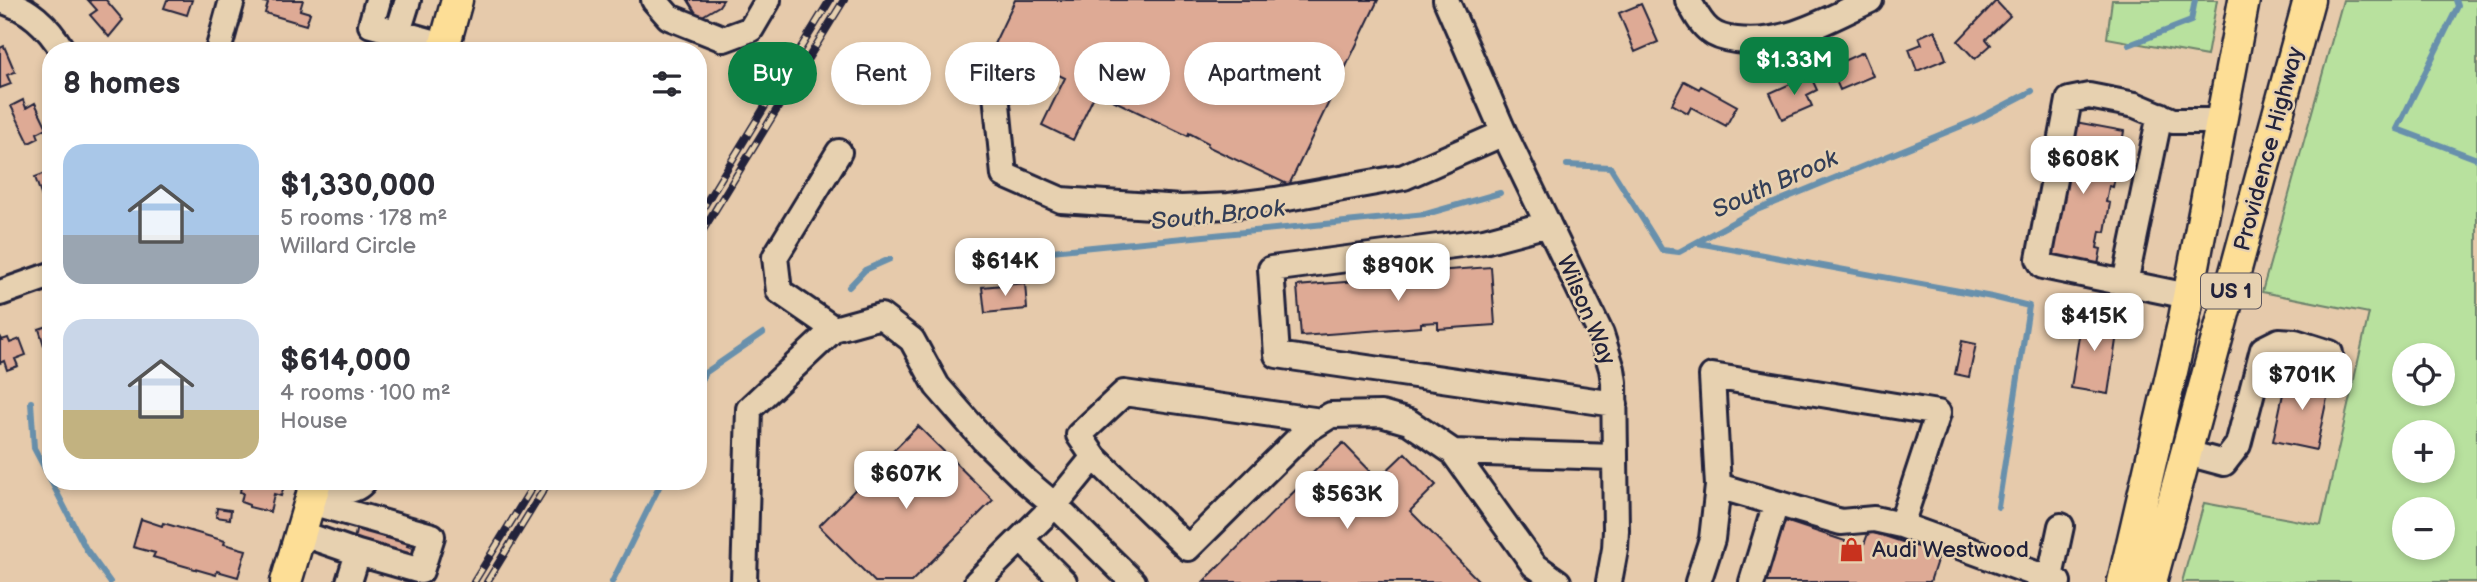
<!DOCTYPE html>
<html lang="en">
<head>
<meta charset="utf-8">
<style>
	body { margin:0; font-family:"Balsamiq Sans",sans-serif; background:#f7f7f7; color:#2b2b33; height:100vh; display:flex; flex-direction:column; font-size:26px; white-space:nowrap }
	* { box-sizing:border-box; margin:0 }
	p { font-size:23px; color:#7c7c81 }
	.icon { flex:none; width:38px; height:38px; fill:none; stroke:currentColor; stroke-width:2; stroke-linecap:round; stroke-linejoin:round }
	.map { position:relative; flex:1; overflow:hidden }
	.sheet { position:absolute; left:42px; top:42px; width:665px; height:448px; display:flex; flex-direction:column; background:#fff; border-radius:28px; box-shadow:0 4px 10px #0003 }
	.sheet>* { flex:none }
	.banner { position:absolute; left:728px; top:42px; width:665px; height:63px; display:flex; gap:14px }
	.fabs { position:absolute; left:2392px; top:343px; display:grid; gap:14px }
	.fabs a { display:grid; place-items:center; width:63px; height:63px; border-radius:50%; background:#fff; box-shadow:0 4px 10px #0003; font-size:35px }
	.price { position:absolute; translate:-50% -60px; padding:0 16px; border-radius:14px; background:#fff; color:#222; font-size:23px; line-height:46px; filter:drop-shadow(0 2px 4px #0008) }
	.price::after { content:''; position:absolute; left:50%; top:42px; width:21px; height:16px; margin-left:-10px; background:inherit; clip-path:polygon(0 0,100% 0,50% 100%) }
	.price.current { background:#0b8043; color:#fff }
	ul { padding:0; list-style:none }
	li { display:flex; align-items:center; gap:21px; height:175px; padding:0 21px }
	li span { display:grid; place-items:center; flex:none; width:196px; height:140px; border-radius:21px; color:#555 }
	li>.icon { margin-inline-start:auto }
	span .icon { width:84px; height:84px; fill:#fffc; stroke-width:1 }
	li b { font-size:30px }
	h2 { display:flex; justify-content:space-between; align-items:center; height:84px; padding:0 21px; font-size:30px }
	.chip { padding:0 24px; border-radius:32px; background:#fff; box-shadow:0 4px 10px #0003; font-size:24px; line-height:63px }
	.chip.current { background:#0b8043; color:#fff }
	.map>svg:first-child { display:block }
	.green { fill:#b8e19e; stroke:#6d826c; stroke-width:2; fill-rule:evenodd }
	.lines { fill:none; stroke-linecap:round; stroke-linejoin:round }
	.stream { stroke:#6890ac; stroke-width:6 }
	.building { fill:#deaa95; stroke:#22223b; stroke-width:2 }
	.minor-casing { stroke:#22223b; stroke-width:30 }
	.major-casing { stroke:#22223b; stroke-width:35 }
	.minor { stroke:#e7d1b0; stroke-width:24 }
	.major { stroke:#fdde96; stroke-width:30 }
	.rail-casing { stroke:#22223b; stroke-width:8 }
	.rail { stroke:#e7d1b0; stroke-width:5; stroke-dasharray:16; stroke-linecap:butt }
	.labels { text-anchor:middle; dominant-baseline:central; stroke-width:5; stroke-linejoin:round; paint-order:stroke }
	.shield { fill:#e7d1b0; stroke:#5d565e; stroke-width:2 }
	.shield-label { font-size:21px; font-weight:bold; fill:#22223b }
	.street-label { font-size:23px; fill:#22223b; stroke:#e7d1b0 }
	.poi-label { font-size:23px; fill:#22223b; stroke:#e7d1b0; text-anchor:start }
	.water-label { font-size:24px; font-style:italic; fill:#333e57; stroke:#e7d1b0 }
</style>
</head>
<body>
<div class="map">
<svg width="2477" height="582" viewBox="0 0 2477 582">
	<rect width="100%" height="100%" fill="#e6caab"/>
	<filter id="ink" filterUnits="userSpaceOnUse"><feTurbulence type="fractalNoise" baseFrequency=".0143" numOctaves="2"/><feDisplacementMap in="SourceGraphic" scale="14" xChannelSelector="R" yChannelSelector="G"/><feConvolveMatrix kernelMatrix="1 2 1 2 8 2 1 2 1" color-interpolation-filters="sRGB"/></filter>
	<g filter="url(#ink)">
		<!-- green -->
		<path class="green" d="M2112,0H2217L2207,56L2107,38Z
			M2343,0H2477V582H2182L2204,503L2321,525L2369,313L2262,292ZM2443,355V394H2404V355ZM2404,432H2443V471H2404ZM2404,509H2443V548H2404Z"/>
		<g class="lines">
			<!-- stream -->
			<path class="stream" d="M2456,0L2458,6L2397,129L2477,159
				M2129,45L2191,21L2195,0
				M1567,165L1610,167L1662,250L1679,252L1752,212L1976,120L2032,91
				M1698,243L1992,297L2029,306L1998,507
				M980,258L1426,214L1500,193
				M849,287L865,270L890,259
				M698,385L705,373L763,333
				M31,402L34,448L51,480
				M51,481L86,549L110,582
				M612,582L662,481"/>
		</g>
		<!-- building -->
		<path class="building" d="M88,0H106L123,20L109,37L90,15L97,10Z
			M167,0H192L187,15L164,8Z
			M263,0H303L300,10L310,13L306,25L265,13L268,3L263,2Z
			M688,0H723L719,6L699,18Z
			M1015,0H1378L1289,185L1207,146L1208,143L1189,133L1188,136L1096,92L1073,140L1042,125L1065,78L994,44Z
			M1996,1L2010,16L1986,39L1991,45L1975,59L1958,41Z
			M1641,4L1658,42L1635,52L1619,13Z
			M1935,30L1946,59L1917,71L1909,49L1922,44L1919,37Z
			M4,46L15,72L7,75L11,84L0,88V48Z
			M1863,52L1873,76L1840,90L1830,67Z
			M1810,75L1817,90L1807,95L1812,106L1782,119L1770,93Z
			M1684,81L1699,89L1701,86L1737,106L1726,126L1691,107L1688,113L1672,104Z
			M23,100L26,108L35,103L47,128L37,133L39,138L29,143L11,106Z
			M2070,121L2124,131L2122,143L2116,142L2113,157L2119,158L2113,187L2109,186L2106,202L2110,203L2105,232L2100,231L2097,248L2101,249L2097,270L2044,261Z
			M51,171V220L47,221L45,216L48,215L35,177Z
			M1491,267L1495,325L1438,329V322L1421,323V327L1301,336L1297,286L1417,276L1418,283L1436,281L1435,271Z
			M1025,283L1027,309L985,313L982,287Z
			M2070,313L2119,320L2108,394L2071,388L2081,323L2069,321Z
			M51,325V350L46,352L39,329Z
			M0,336L2,340L8,338L10,343L20,339L26,355L15,359L18,366L7,370L4,361L0,363Z
			M1962,341L1976,344L1969,377L1955,374Z
			M2287,375L2330,384L2316,450L2273,441Z
			M918,426L993,500L911,582H875L819,526Z
			M1343,443L1378,479L1405,453L1436,485L1410,511L1480,582H1203Z
			M242,481H266L284,486L281,496L274,494L270,512L249,507V505L241,502L243,493L240,492Z
			M217,508L231,510L230,519L216,517Z
			M141,519L162,526L163,523L225,541L224,544L246,550L238,577L217,571L216,575L153,557L155,553L133,547Z
			M1785,521L1863,547L1869,531L1939,554L1930,582H1765Z
			M358,522L410,536L407,546L417,549L413,563L352,548Z"/>
		<g class="lines">
			<defs>
				<path id="minor" d="M0,0C29,8 47,25 63,51
					M378,0L371,25L444,45
					M654,0L669,17L724,39L751,29L768,0
					M1446,0L1504,133L1601,334L1612,369L1614,382L1616,530L1615,549L1609,582
					M1688,0C1694,10 1700,24 1710,31C1716,36 1728,39 1736,40C1785,46 1827,20 1870,0
					M398,32L408,0
					M218,51L232,0
					M996,94L1004,175L1061,200L1181,208L1229,206L1276,200L1404,177L1504,133
					M1548,224L1484,241L1271,269L1277,355L1615,404
					M2125,283L2160,115
					M0,293L51,275
					M2188,296L2043,266L2039,259L2069,100L2089,96L2135,105L2173,121H2222
					M834,329L779,291L775,257L839,152
					M1453,452L1615,457
					M2187,453L2224,463L2238,445L2263,349L2279,341L2295,342L2330,353
					M1094,457L1079,435L1124,393L1321,421
					M315,483C333,487 352,497 364,481
					M1718,486L1712,376L1938,413L1901,525
					M310,502L432,536L421,571L358,553
					M300,533L358,553L349,582
					M1021,539L1064,582
					M744,582L749,409L834,329L881,316L912,340L937,386L984,440L1027,482L1060,510L1133,582
					M977,582L1055,505L1094,457L1188,548L1307,430L1331,415L1381,414L1409,422L1453,452L1534,565L1558,582
					M1698,582L1712,539L1718,486L1841,522L1874,519L1901,525L2058,582
					M1752,582L1776,503
					M2049,582L2061,526"/>
				<path id="major" d="M443,51L457,0
					M286,582L316,481
					M2123,582L2183,324L2244,0
					M2151,582L2309,0"/>
			</defs>
			<!-- minor casing -->
			<use href="#minor" class="minor-casing"/>
			<!-- major casing -->
			<use href="#major" class="major-casing"/>
			<!-- minor -->
			<use href="#minor" class="minor"/>
			<!-- major -->
			<use href="#major" class="major"/>
			<defs>
				<path id="rail" d="M698,216L830,0
					M698,238L844,0
					M474,582L536,481
					M487,582L549,481"/>
			</defs>
			<!-- rail casing -->
			<use href="#rail" class="rail-casing"/>
			<!-- rail -->
			<use href="#rail" class="rail"/>
		</g>
	</g>
	<!-- icons -->
	<defs>
		<symbol id="shop-bare" viewBox="-9 -9 18 18"><path d="M-5-2.5h2.3a2.7 3.5 0 0 1 5.4 0H5L5.5 6h-11ZM-1.5-2.5h3a1.5 2.3 0 0 0-3 0Z" fill="#c8321e" stroke="#e7d1b0" stroke-width="2.5" paint-order="stroke"/></symbol>
	</defs>
	<g fill-rule="evenodd">
		<use href="#shop-bare" x="1834" y="532" width="35" height="35"/>
	</g>
	<g class="labels">
		<!-- shield labels -->
		<rect class="shield" x="2201" y="273.5" width="60" height="35" rx="5"/>
		<g class="shield-label">
			<text x="2231" y="291">US 1</text>
		</g>
		<!-- street labels -->
		<g class="street-label">
			<text transform="translate(2269 149) rotate(-75)">Providence Highway</text>
			<text transform="translate(1586 310) rotate(67)">Wilson Way</text>
		</g>
		<!-- poi labels -->
		<g class="poi-label">
			<text x="1872" y="550">Audi Westwood</text>
		</g>
		<!-- water labels -->
		<g class="water-label">
			<text transform="translate(1775 184) rotate(-24)">South Brook</text>
			<text transform="translate(1218 215) rotate(-6)">South Brook</text>
		</g>
	</g>
</svg>
<div class="fabs">
<a><svg class="icon" aria-label="locate" viewBox="0 0 24 24"><circle cx="12" cy="12" r="6"/><path d="M12 2v4M12 18v4M2 12h4M18 12h4"/></svg></a>
<a>+</a>
<a>−</a>
</div>
<b class="price current" style="left:1794px;top:97px">$1.33M</b>
<b class="price" style="left:2083px;top:196px">$608K</b>
<b class="price" style="left:1005px;top:298px">$614K</b>
<b class="price" style="left:1398px;top:303px">$890K</b>
<b class="price" style="left:2094px;top:353px">$415K</b>
<b class="price" style="left:2302px;top:412px">$701K</b>
<b class="price" style="left:906px;top:511px">$607K</b>
<b class="price" style="left:1347px;top:531px">$563K</b>
<div class="banner">
<a class="chip current">Buy</a>
<a class="chip">Rent</a>
<a class="chip">Filters</a>
<a class="chip">New</a>
<a class="chip">Apartment</a>
</div>
<section class="sheet">
<h2>8 homes<svg class="icon" aria-label="filters" viewBox="0 0 24 24"><path d="M4 7h16M4 17h16"/><circle cx="9" cy="7" r="2"/><circle cx="15" cy="17" r="2"/></svg></h2>
<ul>
<li><span style="background:linear-gradient(#a9c7e8 65%,#9aa5b1 0)"><svg class="icon" aria-label="home" viewBox="0 0 24 24"><path d="M3 11l9-7 9 7M6 9v11h12V9"/></svg></span><div><b>$1,330,000</b><p>5 rooms · 178 m²</p><p>Willard Circle</p></div></li>
<li><span style="background:linear-gradient(#c9d6e8 65%,#c2b280 0)"><svg class="icon" aria-label="home" viewBox="0 0 24 24"><path d="M3 11l9-7 9 7M6 9v11h12V9"/></svg></span><div><b>$614,000</b><p>4 rooms · 100 m²</p><p>House</p></div></li>
</ul>
</section>
</div>
</body>
</html>
